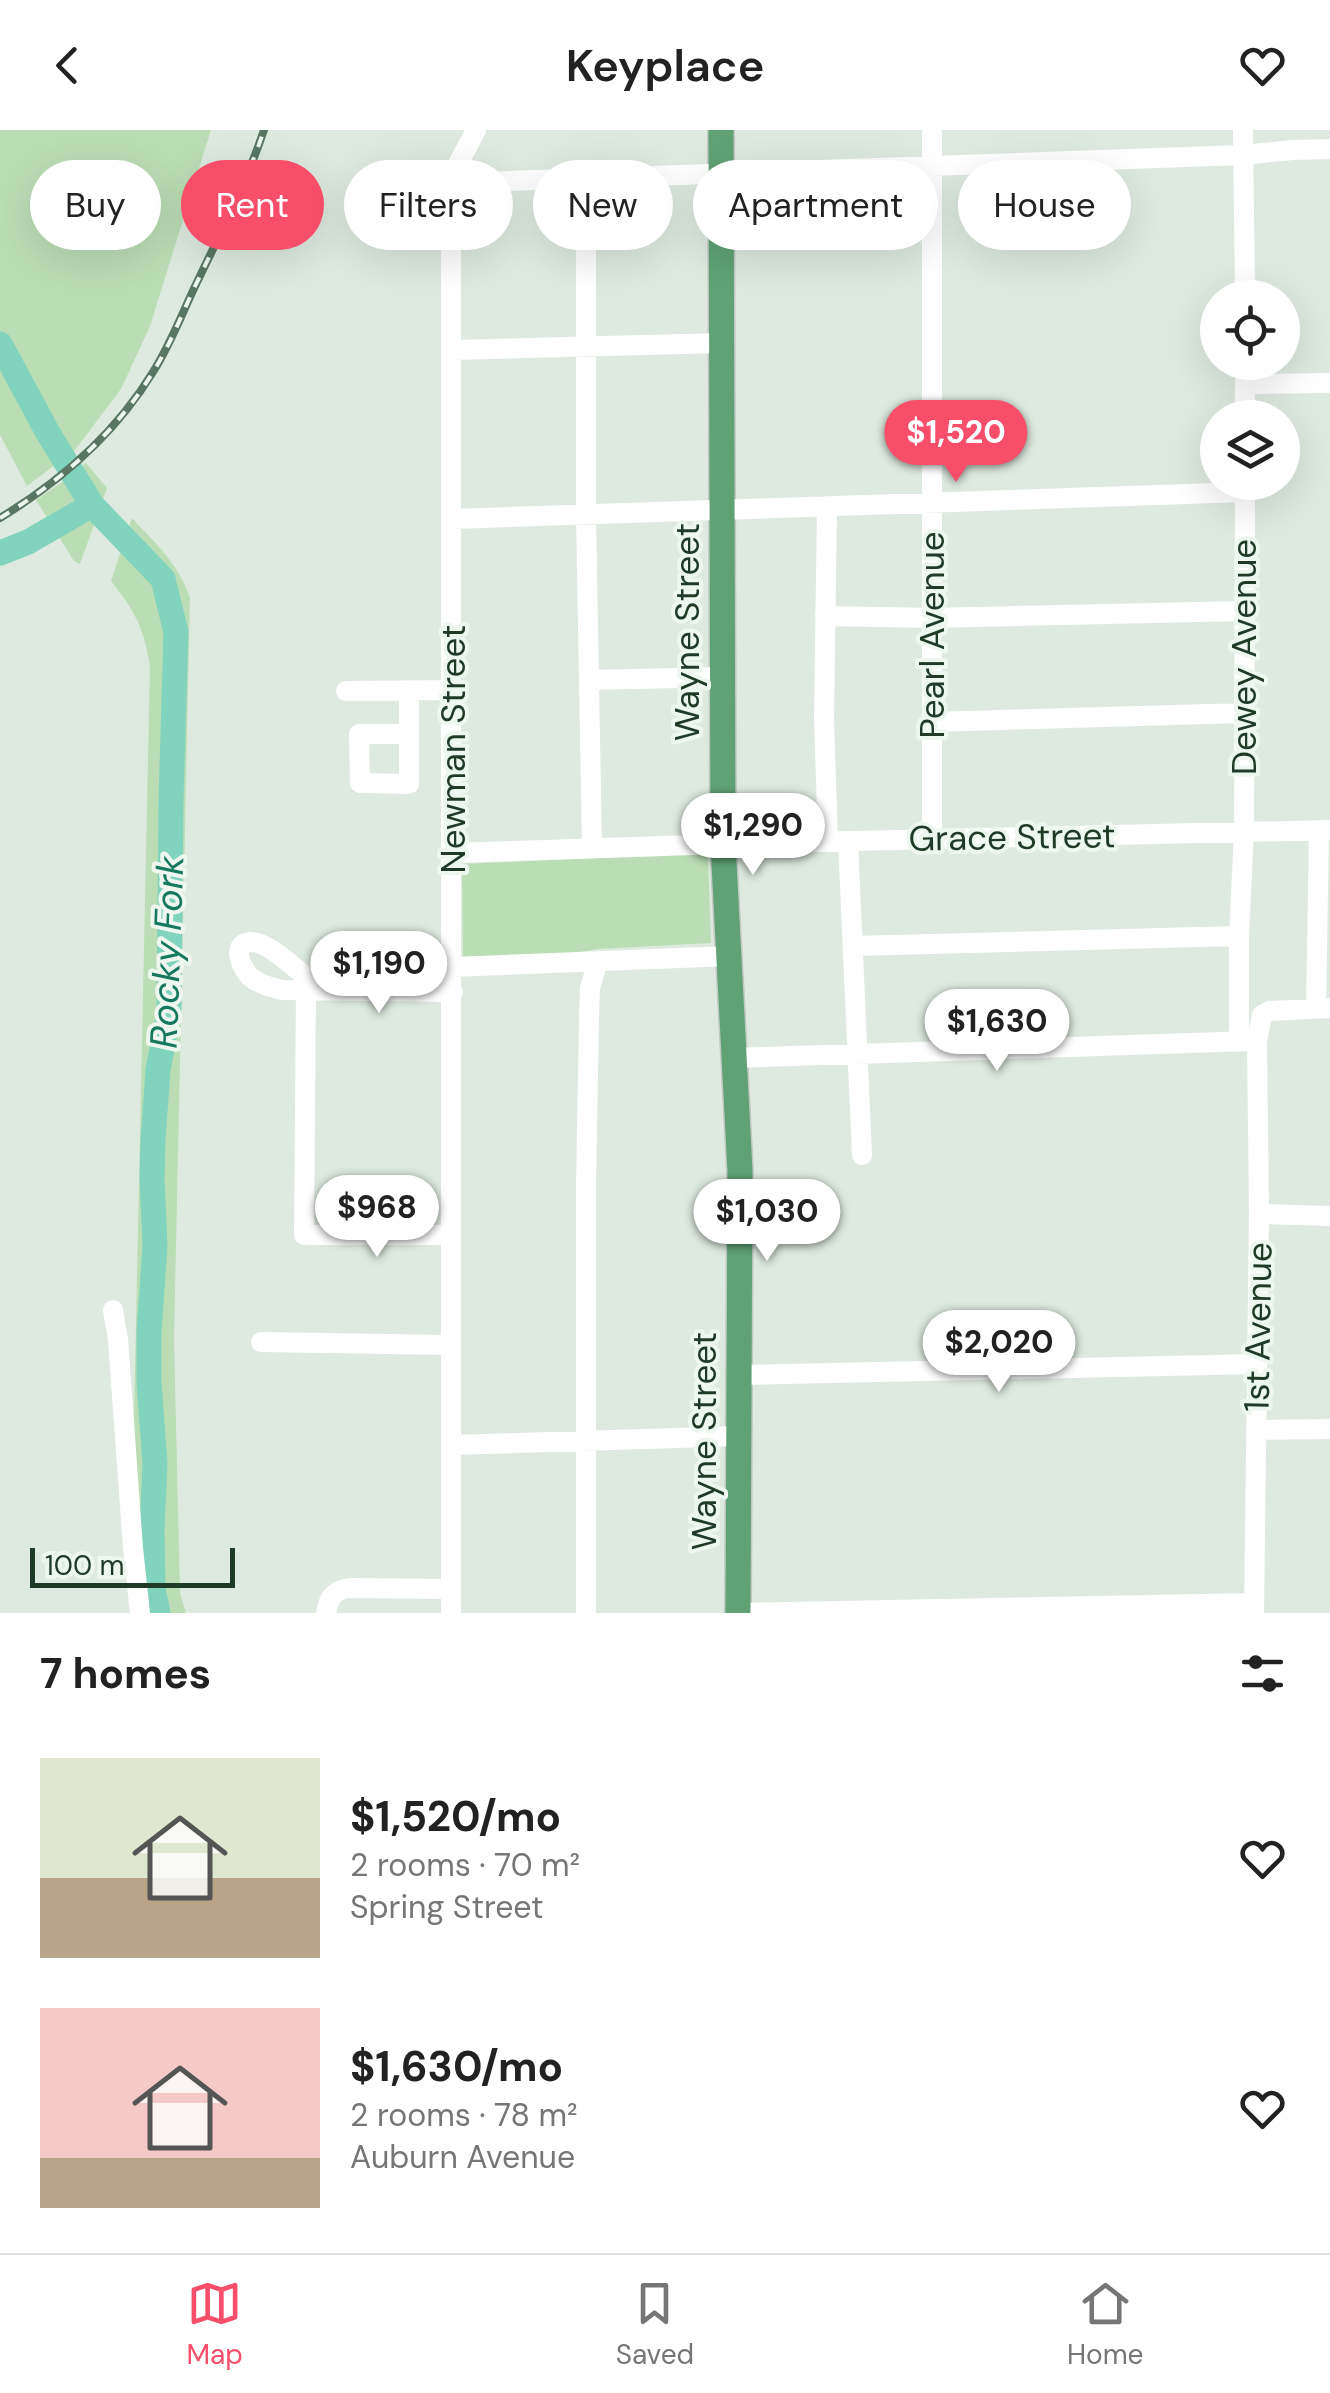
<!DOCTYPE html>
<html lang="en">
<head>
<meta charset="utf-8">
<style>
	body { margin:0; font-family:"DM Sans",sans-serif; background:#f6f6f6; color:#222; height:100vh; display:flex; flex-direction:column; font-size:38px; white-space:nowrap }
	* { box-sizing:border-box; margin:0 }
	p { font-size:32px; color:#767676 }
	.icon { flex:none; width:55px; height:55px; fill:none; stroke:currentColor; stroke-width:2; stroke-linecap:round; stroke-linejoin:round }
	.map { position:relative; height:1483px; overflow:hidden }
	.sheet { display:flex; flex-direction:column; background:#fff; flex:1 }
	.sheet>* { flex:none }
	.banner { position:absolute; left:30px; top:30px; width:1270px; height:90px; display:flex; gap:20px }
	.tools { position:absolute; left:1200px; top:150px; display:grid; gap:20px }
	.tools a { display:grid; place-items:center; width:100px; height:100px; border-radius:50%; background:#fff; box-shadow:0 10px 40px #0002; font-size:50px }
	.scale { position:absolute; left:30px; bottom:25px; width:205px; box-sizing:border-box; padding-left:10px; border:5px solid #1f3a27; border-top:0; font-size:28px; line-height:35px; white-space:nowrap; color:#1f3a27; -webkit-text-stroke:8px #eef7ef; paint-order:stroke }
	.price { position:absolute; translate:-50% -85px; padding:0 22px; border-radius:35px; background:#fff; color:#222; font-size:32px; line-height:65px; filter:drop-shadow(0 2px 5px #0008) }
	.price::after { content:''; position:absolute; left:50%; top:60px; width:30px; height:22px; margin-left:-15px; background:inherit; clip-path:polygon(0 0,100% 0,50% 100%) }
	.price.active { background:#f84e6a; color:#fff }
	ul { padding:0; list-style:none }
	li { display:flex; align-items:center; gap:30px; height:250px; padding:0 40px }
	li span { display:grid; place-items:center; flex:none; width:280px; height:200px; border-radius:0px; color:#555 }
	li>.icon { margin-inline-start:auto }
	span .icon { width:120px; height:120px; fill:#fffc; stroke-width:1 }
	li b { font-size:42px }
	h2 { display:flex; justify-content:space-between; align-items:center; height:120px; padding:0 40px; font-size:42px }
	.tag { padding:0 35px; border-radius:45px; background:#fff; box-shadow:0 10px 40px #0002; font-size:35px; line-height:90px }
	.tag.active { background:#f84e6a; color:#fff }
	header { display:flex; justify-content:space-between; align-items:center; height:130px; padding:0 40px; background:#fff; font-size:45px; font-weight:600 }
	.dock { display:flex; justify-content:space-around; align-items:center; height:140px; border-top:2px solid #e0e0e0; background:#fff; font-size:28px; color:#767676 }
	.dock a { display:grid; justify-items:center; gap:5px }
	.dock .active { color:#f84e6a }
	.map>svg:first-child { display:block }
	.green { fill:#bbddb5 }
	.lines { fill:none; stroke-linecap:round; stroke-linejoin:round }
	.river { stroke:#82d3be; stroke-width:25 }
	.major-casing { stroke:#c0c8c3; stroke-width:28 }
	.minor { stroke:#fff; stroke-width:20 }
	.major { stroke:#60a276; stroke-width:25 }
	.rail-casing { stroke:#587662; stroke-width:8 }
	.rail { stroke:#eef7ef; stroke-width:4; stroke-dasharray:11; stroke-linecap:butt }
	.labels { text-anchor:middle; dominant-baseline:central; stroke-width:8; stroke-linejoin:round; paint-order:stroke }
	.street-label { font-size:35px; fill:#1f3a27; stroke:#eef7ef }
	.water-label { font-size:38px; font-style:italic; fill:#177860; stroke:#eef7ef }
</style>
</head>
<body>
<header><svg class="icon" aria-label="back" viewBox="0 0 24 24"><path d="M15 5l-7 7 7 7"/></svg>Keyplace<svg class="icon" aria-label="heart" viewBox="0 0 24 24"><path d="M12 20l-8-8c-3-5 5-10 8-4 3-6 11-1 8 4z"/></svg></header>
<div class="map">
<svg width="1330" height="1483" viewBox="0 0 1330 1483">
	<rect width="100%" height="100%" fill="#deeadf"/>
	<!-- green -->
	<path class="green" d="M0,0H211L150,196L121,259L75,320L27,356L0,305Z
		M86,333L107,358L80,434L74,431L36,370L64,351Z
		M132,388C157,415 178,433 190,468L174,1209L180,1463L186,1483H149L141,1434L134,1286L150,536C144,498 135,481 111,451Z
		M708,723L711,813L598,819L564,825L463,827L462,734Z"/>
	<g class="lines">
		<!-- river -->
		<path class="river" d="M0,214L48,303L92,375L163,449L176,502L171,671L169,882L158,940L153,1010L152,1048L155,1116L149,1202V1253L155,1333L152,1400L153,1458L158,1483
			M0,423L28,412L92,375"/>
		<defs>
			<path id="major" d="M721,0L723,714L740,1041L738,1483"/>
		</defs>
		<!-- major casing -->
		<use href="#major" class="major-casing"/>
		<!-- minor -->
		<path class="minor" d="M1243,0L1245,168
			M586,49V385L592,718
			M452,53L1243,25L1292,20L1330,19
			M452,220L722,213
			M1245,254L1330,253
			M1245,288V232
			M827,376L824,589L828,712
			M452,389L1245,362
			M825,486L932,488L1244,481
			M590,550L722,547
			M346,561L453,560
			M409,561V654L360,653L359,604H409
			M932,592L1244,583
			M932,709V0
			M848,711L862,1025
			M454,723L723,714L1330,700
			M853,816L1239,806
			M453,837L730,826
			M306,860L304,1105H451
			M333,860C326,857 318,855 311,851C297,841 269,811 250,812C229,814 243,843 253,849C262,855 273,858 283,860L453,862
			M1316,879L1319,701
			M1239,912V806L1244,702L1245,352
			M735,928L1250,911
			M1259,1084L1330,1086
			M113,1180L118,1210L133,1418L140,1483
			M261,1212L451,1215
			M740,1245L1257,1234
			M1257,1300L1330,1299
			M451,1315L740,1306
			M326,1483C329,1467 333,1461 349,1458L451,1459
			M451,1483C452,1011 454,539 451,66L458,34L476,0
			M586,1483V1055L589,888L590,858L598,831
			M738,1483L1254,1473
			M1254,1483L1259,1084L1257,911L1262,885L1270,881L1330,878"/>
		<!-- major -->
		<use href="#major" class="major"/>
		<defs>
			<path id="rail" d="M0,388C61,351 115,304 153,242C172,212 184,178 200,146C223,98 247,51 264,0"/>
		</defs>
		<!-- rail casing -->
		<use href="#rail" class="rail-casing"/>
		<!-- rail -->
		<use href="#rail" class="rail"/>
	</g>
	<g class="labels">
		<!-- street labels -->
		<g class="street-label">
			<text transform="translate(687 502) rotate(-90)">Wayne Street</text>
			<text transform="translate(932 505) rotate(-90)">Pearl Avenue</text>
			<text transform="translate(1244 527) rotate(-90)">Dewey Avenue</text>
			<text transform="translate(453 619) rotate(-90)">Newman Street</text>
			<text transform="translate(1012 707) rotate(-1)">Grace Street</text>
			<text transform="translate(1258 1197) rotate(-89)">1st Avenue</text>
			<text transform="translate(704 1311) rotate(-90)">Wayne Street</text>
		</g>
		<!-- water labels -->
		<g class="water-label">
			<text transform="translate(167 822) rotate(-88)">Rocky Fork</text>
		</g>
	</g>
</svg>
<div class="tools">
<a><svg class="icon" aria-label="locate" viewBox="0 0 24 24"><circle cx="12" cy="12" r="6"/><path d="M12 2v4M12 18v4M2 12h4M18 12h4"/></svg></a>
<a><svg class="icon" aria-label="layers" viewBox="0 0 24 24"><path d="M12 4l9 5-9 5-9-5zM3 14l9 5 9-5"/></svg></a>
</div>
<div class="scale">100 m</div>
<b class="price active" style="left:956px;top:355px">$1,520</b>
<b class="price" style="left:753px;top:748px">$1,290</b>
<b class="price" style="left:379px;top:886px">$1,190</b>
<b class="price" style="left:997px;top:944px">$1,630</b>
<b class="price" style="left:377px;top:1130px">$968</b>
<b class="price" style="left:767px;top:1134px">$1,030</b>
<b class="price" style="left:999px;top:1265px">$2,020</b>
<div class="banner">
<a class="tag">Buy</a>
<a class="tag active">Rent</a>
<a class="tag">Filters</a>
<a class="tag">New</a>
<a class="tag">Apartment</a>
<a class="tag">House</a>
</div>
</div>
<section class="sheet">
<h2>7 homes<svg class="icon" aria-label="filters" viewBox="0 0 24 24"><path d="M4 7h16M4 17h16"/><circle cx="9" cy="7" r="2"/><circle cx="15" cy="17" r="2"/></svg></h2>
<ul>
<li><span style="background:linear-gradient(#dfe7d0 60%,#b9a48a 0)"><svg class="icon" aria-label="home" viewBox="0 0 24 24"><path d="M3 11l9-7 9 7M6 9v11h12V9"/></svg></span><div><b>$1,520/mo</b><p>2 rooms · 70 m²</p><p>Spring Street</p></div><svg class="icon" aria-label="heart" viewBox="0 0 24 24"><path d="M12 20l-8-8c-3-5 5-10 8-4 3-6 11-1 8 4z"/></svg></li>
<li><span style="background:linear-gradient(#f6c9c9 75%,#b9a48a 0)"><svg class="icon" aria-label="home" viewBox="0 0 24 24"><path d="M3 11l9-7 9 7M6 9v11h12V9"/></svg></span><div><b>$1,630/mo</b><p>2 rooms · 78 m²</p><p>Auburn Avenue</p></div><svg class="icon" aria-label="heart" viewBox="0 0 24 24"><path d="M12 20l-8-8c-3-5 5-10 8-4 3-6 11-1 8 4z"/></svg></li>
</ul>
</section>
<nav class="dock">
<a class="active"><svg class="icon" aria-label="map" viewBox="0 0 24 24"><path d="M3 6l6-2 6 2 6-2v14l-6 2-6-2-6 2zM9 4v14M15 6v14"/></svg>Map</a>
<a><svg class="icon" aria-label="saved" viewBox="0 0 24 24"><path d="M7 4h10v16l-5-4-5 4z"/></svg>Saved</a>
<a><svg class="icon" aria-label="home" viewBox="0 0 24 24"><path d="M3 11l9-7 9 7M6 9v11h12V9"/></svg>Home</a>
</nav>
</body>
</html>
